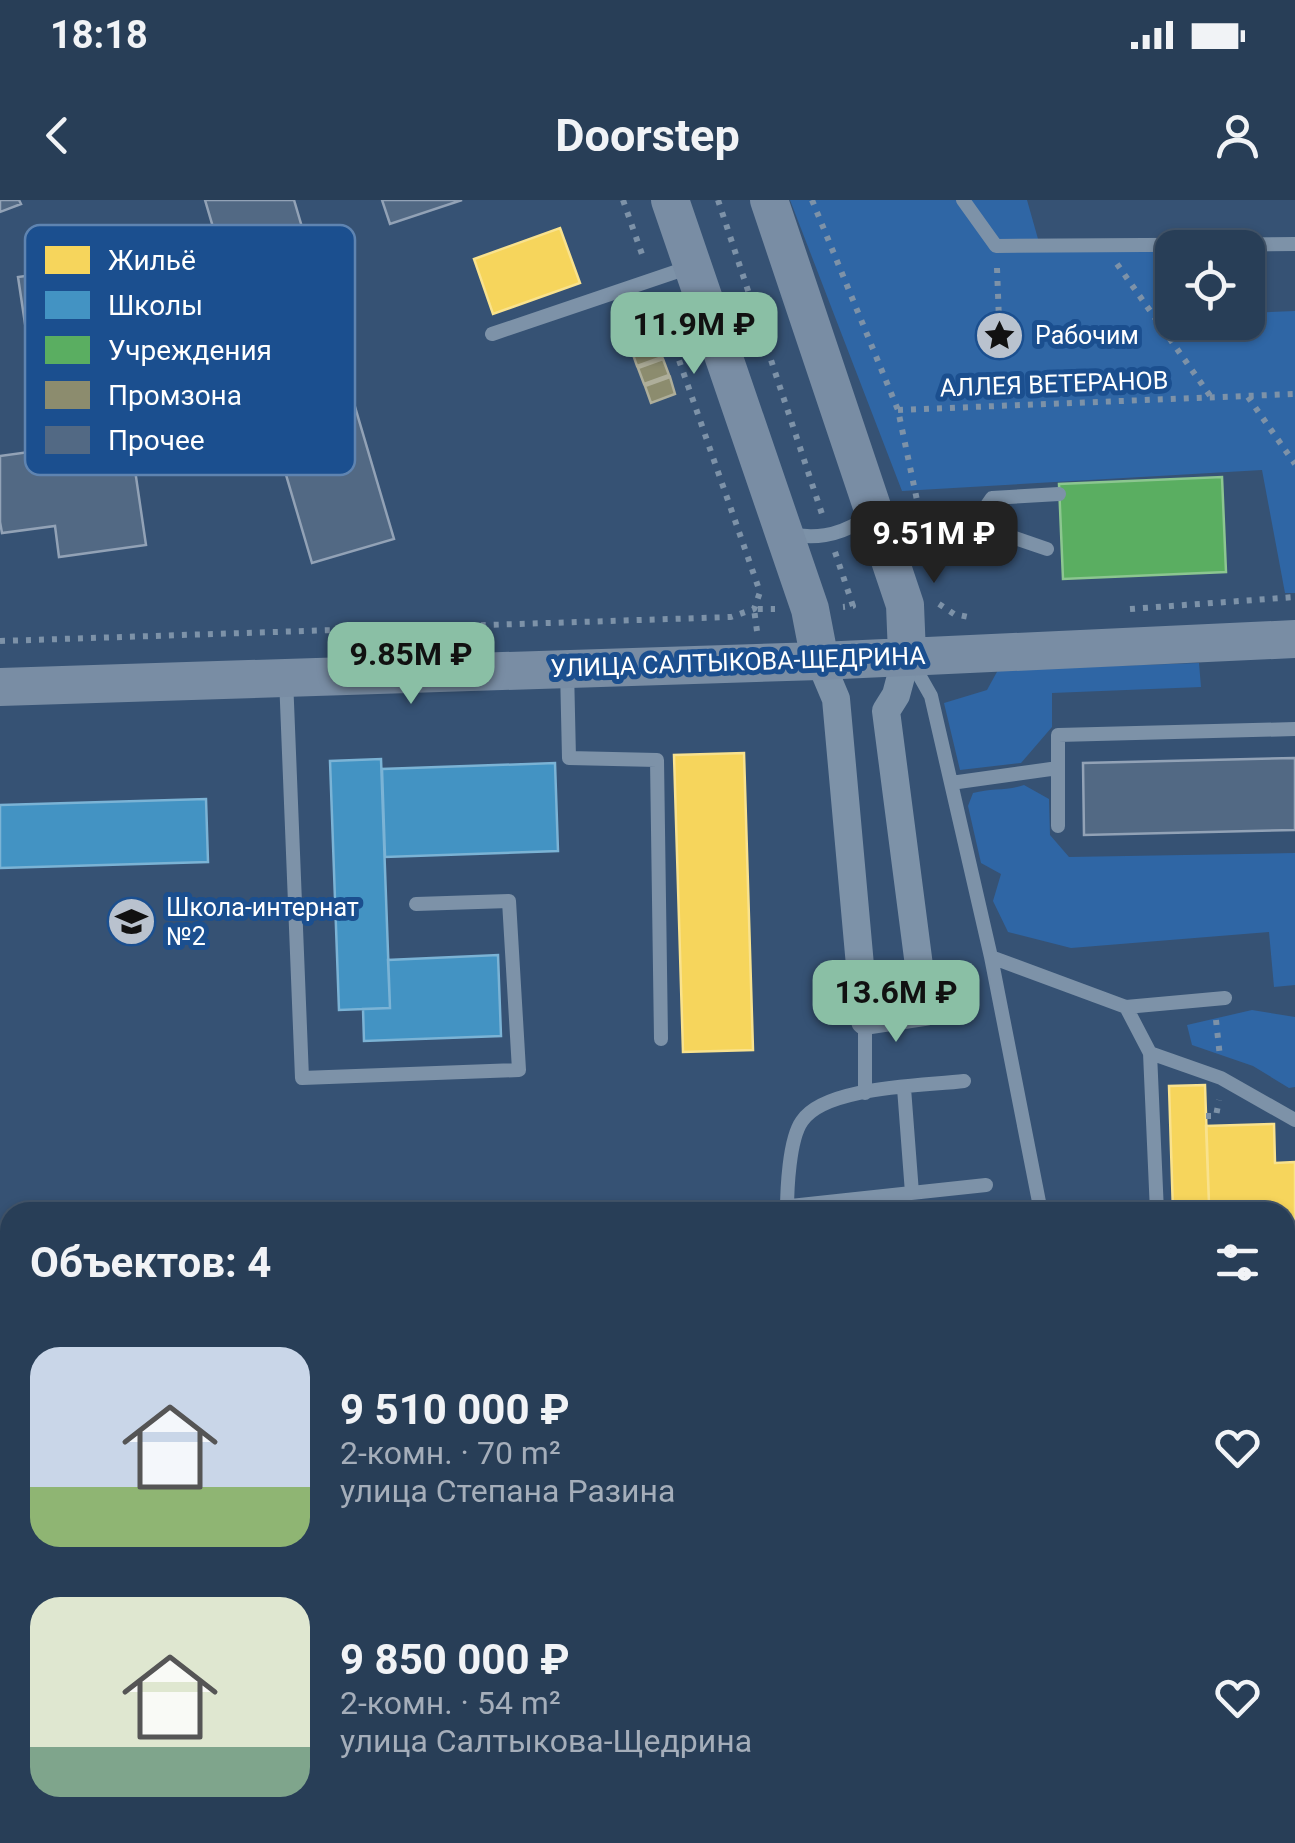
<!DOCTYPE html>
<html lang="ru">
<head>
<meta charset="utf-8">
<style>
	body { margin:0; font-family:Roboto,sans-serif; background:#30455d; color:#f1f3f6; height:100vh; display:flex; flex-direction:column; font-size:38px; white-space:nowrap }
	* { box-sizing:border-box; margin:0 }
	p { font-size:32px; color:#a5aeba }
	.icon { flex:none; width:55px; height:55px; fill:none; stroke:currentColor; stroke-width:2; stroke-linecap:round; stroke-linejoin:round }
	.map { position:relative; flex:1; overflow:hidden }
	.details { position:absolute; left:0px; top:1002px; width:1295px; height:642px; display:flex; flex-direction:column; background:#283e57; border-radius:30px 30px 0 0; box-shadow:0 2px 8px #0004,0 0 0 2px #44576d }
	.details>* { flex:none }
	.controls { position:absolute; left:1155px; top:30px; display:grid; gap:20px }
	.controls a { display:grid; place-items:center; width:110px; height:110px; border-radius:20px; background:#283e57; box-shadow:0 2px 8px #0004,0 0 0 2px #44576d; font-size:50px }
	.price { position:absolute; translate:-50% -85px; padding:0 22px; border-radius:20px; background:#8abfa5; color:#111; font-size:32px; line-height:65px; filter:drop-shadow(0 2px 5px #0008) }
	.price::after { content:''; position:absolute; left:50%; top:60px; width:30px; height:22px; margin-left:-15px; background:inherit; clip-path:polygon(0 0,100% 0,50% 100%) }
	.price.on { background:#222; color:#fff }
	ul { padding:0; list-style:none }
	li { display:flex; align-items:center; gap:30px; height:250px; padding:0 30px }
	li span { display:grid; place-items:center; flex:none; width:280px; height:200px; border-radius:30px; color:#555 }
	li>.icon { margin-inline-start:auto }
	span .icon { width:120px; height:120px; fill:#fffc; stroke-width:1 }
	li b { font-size:42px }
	h2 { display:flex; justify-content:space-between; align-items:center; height:120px; padding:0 30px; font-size:42px }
	.status { display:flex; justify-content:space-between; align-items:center; height:70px; padding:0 50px; background:#283e57; direction:ltr }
	.status svg { height:28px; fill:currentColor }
	header { display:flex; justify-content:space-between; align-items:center; height:130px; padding:0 30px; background:#283e57; font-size:45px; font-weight:700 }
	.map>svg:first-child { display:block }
	.green { fill:#2f66a5 }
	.homes { fill:#f6d55c; stroke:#f9e28d; stroke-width:2.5 }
	.schools { fill:#4393c3; stroke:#7bb3d5; stroke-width:2.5 }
	.public { fill:#5aae61; stroke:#8cc690; stroke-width:2.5 }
	.industry { fill:#8c8c6e; stroke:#aeae9a; stroke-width:2.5 }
	.building { fill:#526984; stroke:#92a2b6; stroke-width:2.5 }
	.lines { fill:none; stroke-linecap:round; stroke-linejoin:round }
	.path { stroke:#7d92a8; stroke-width:6; stroke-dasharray:5 8; stroke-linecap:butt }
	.service { stroke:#7d92a8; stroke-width:14 }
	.minor { stroke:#7d92a8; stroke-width:28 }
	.secondary { stroke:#798da4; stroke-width:38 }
	.labels { text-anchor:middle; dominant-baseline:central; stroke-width:10; stroke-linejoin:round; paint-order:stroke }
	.poi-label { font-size:25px; fill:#fff; stroke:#1b4f8f; text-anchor:start }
	.street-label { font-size:25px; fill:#fff; stroke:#1b4f8f }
	.key { fill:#1b4f8f; stroke:#5f84b1; stroke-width:2.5 }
	.key-label { font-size:28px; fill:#fff }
</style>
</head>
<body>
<div class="status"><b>18:18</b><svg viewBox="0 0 49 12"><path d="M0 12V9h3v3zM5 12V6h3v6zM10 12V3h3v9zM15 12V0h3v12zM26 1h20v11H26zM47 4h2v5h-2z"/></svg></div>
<header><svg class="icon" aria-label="back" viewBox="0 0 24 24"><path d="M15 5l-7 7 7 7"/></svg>Doorstep<svg class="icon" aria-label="person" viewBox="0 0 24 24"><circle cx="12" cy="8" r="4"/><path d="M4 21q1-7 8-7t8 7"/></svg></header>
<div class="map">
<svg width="1295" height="1643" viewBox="0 0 1295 1643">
	<rect width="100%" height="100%" fill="#365274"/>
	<!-- green -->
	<path class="green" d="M790,0H1027L1040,46L1172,48V122H1248V113L1295,111V393H1285L1262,270L902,291Z
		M1199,463L1201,487L1052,493V527L1021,563L960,570L944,503L987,490L998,470Z
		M1024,585L1049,599L1050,635L1069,657L1295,653V785L1274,787L1269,732L1071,748L1008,732L993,701L1001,674L981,663L968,606L973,593C991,588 1006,591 1024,585Z
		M1252,810L1295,817V887L1289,888L1253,866L1192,845L1187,825Z
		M323,1635H357L358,1641L441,1635L442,1643H324Z"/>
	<!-- homes -->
	<path class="homes" d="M560,28L580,83L493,114L474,59Z
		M744,553L753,850L683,852L674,555Z
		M1205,885L1209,1004L1217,1012H1173L1169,886Z
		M1274,924L1275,963L1295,962V1028L1285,1029V1012H1217L1209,1004L1206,926Z
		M1295,1028V1056L1285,1057V1029Z"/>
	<!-- schools -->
	<path class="schools" d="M381,559L390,808L339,810L330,561Z
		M555,563L558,651L385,657L382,569Z
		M206,599L208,662L0,668V605Z
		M498,755L501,836L364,841L363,809L390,808L388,760Z"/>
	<!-- public -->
	<path class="public" d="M1222,277L1226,372L1063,379L1059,284Z
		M1020,1002L1021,1012H906Z"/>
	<!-- industry -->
	<path class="industry" d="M643,103L649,120L625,129L619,112Z
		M649,122L655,138L631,147L625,131Z
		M655,140L662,157L637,166L631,149Z
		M663,159L669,175L644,184L638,168Z
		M670,177L675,194L651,203L645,186Z
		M10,1143V1182L0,1183V1144Z
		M0,1224H3L10,1313V1635H34V1643H0Z
		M75,1635H147V1643H75Z
		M179,1635H251L252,1643H179Z
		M282,1635H323L324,1643H283Z
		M357,1635H441L357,1641Z
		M564,1635H882L805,1643H504Z
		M934,1635H969L971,1643H935Z"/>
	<!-- building -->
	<path class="building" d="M0,0H19L21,4L0,12Z
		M205,0H294L394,339L312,363Z
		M382,0H462L390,24Z
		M105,65L146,345L59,357L55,326L2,333L0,322V256L44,250L18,77Z
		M1295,558V630L1084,635L1083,563Z
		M645,1006V1012H445Z"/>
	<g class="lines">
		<!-- path -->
		<path class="path" d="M623,0L644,60
			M718,0L823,317
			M812,0L898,210L922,324
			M1117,64L1211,197
			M997,68L999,121H989L990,148H1009L1008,120L999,121
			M1248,197L1295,264
			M898,210L1295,194
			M835,352L853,406L843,407
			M939,404L954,414L973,418
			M1130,409L1295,397
			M757,431L754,409H775
			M0,441L731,417L754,409L760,392L658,100
			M1216,820L1220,857
			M1206,916H1216L1219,900"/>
		<!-- service -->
		<path class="service" d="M963,0L996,46L1295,44
			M492,134L690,67
			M974,324L1047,349
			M788,334C815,339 836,336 860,322L880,333L925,344L974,324L992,298L1059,294
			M910,459L931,496L991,757L1041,1012
			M567,469L569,558L657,560L661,839
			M286,478L302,878L519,870L509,701L416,704
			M951,583L1058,568
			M1058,626V535L1295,529
			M991,757L1126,807L1150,853L1221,878L1295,920
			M1126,807L1225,798
			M865,821V893
			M1150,853L1157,1012
			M904,888L912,993
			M734,1012L986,985
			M787,1012C787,990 789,939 802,921C825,886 924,886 964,881
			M1285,1086L1295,1085
			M0,1203L10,1202
			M57,1635L58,1643
			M159,1635V1643
			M264,1635V1643
			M918,1643H922"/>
		<!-- minor -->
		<path class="minor" d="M820,461L836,499L865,821L925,812L886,511L896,495L907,454"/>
		<!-- secondary -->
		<path class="secondary" d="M670,0L810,409L820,461
			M769,0L905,405L907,454
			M0,487L820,461L1295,439"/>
	</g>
	<!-- icons -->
	<defs>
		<symbol id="sight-disc" viewBox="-11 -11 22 22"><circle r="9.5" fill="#b9c2ce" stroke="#1b4f8f"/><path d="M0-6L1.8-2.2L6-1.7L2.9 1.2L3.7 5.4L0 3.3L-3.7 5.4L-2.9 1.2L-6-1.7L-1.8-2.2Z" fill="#111"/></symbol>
		<symbol id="school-disc" viewBox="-11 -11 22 22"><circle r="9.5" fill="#b9c2ce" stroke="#1b4f8f"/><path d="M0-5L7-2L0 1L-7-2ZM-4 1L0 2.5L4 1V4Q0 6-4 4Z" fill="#111"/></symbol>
	</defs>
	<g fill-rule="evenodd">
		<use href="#sight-disc" x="972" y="108" width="55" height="55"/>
		<use href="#school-disc" x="104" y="694" width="55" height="55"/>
	</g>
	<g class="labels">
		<!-- poi labels -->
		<g class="poi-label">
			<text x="1035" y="135">Рабочим</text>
			<text x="166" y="707">Школа-интернат<tspan x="166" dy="29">№2</tspan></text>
		</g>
		<!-- street labels -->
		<g class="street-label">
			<text transform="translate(1054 184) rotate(-2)">АЛЛЕЯ ВЕТЕРАНОВ</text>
			<text transform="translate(738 462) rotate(-2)">УЛИЦА САЛТЫКОВА-ЩЕДРИНА</text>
		</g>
	</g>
	<!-- legend -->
	<rect x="25" y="25" width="330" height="250" rx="15" class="key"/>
	<rect x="45" y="46" width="45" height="28" fill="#f6d55c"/>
	<rect x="45" y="91" width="45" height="28" fill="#4393c3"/>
	<rect x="45" y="136" width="45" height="28" fill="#5aae61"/>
	<rect x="45" y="181" width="45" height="28" fill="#8c8c6e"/>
	<rect x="45" y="226" width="45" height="28" fill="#526984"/>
	<g class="key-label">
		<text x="108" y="70">Жильё</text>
		<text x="108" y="115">Школы</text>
		<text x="108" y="160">Учреждения</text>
		<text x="108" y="205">Промзона</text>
		<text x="108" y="250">Прочее</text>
	</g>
</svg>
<div class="controls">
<a><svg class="icon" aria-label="locate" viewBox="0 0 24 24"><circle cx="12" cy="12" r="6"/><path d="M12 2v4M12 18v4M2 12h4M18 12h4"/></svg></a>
</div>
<b class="price" style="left:694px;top:177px">11.9M ₽</b>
<b class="price on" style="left:934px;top:386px">9.51M ₽</b>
<b class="price" style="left:411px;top:507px">9.85M ₽</b>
<b class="price" style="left:896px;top:845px">13.6M ₽</b>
<section class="details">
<h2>Объектов: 4<svg class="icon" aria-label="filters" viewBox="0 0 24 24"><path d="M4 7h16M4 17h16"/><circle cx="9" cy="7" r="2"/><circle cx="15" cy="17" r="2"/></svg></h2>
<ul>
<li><span style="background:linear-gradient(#c9d6e8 70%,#8fb573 0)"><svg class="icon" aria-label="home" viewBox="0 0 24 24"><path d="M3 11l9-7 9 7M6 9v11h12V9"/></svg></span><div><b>9 510 000 ₽</b><p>2-комн. · 70 m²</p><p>улица Степана Разина</p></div><svg class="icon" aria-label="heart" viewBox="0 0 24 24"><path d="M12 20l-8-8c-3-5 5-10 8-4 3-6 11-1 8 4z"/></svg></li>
<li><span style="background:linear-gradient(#dfe7d0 75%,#7fa58c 0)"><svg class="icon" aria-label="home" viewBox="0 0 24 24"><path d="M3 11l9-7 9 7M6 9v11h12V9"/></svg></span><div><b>9 850 000 ₽</b><p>2-комн. · 54 m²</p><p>улица Салтыкова-Щедрина</p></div><svg class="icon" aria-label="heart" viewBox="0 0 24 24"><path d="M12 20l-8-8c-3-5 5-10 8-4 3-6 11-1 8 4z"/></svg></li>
</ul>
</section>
</div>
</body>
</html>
